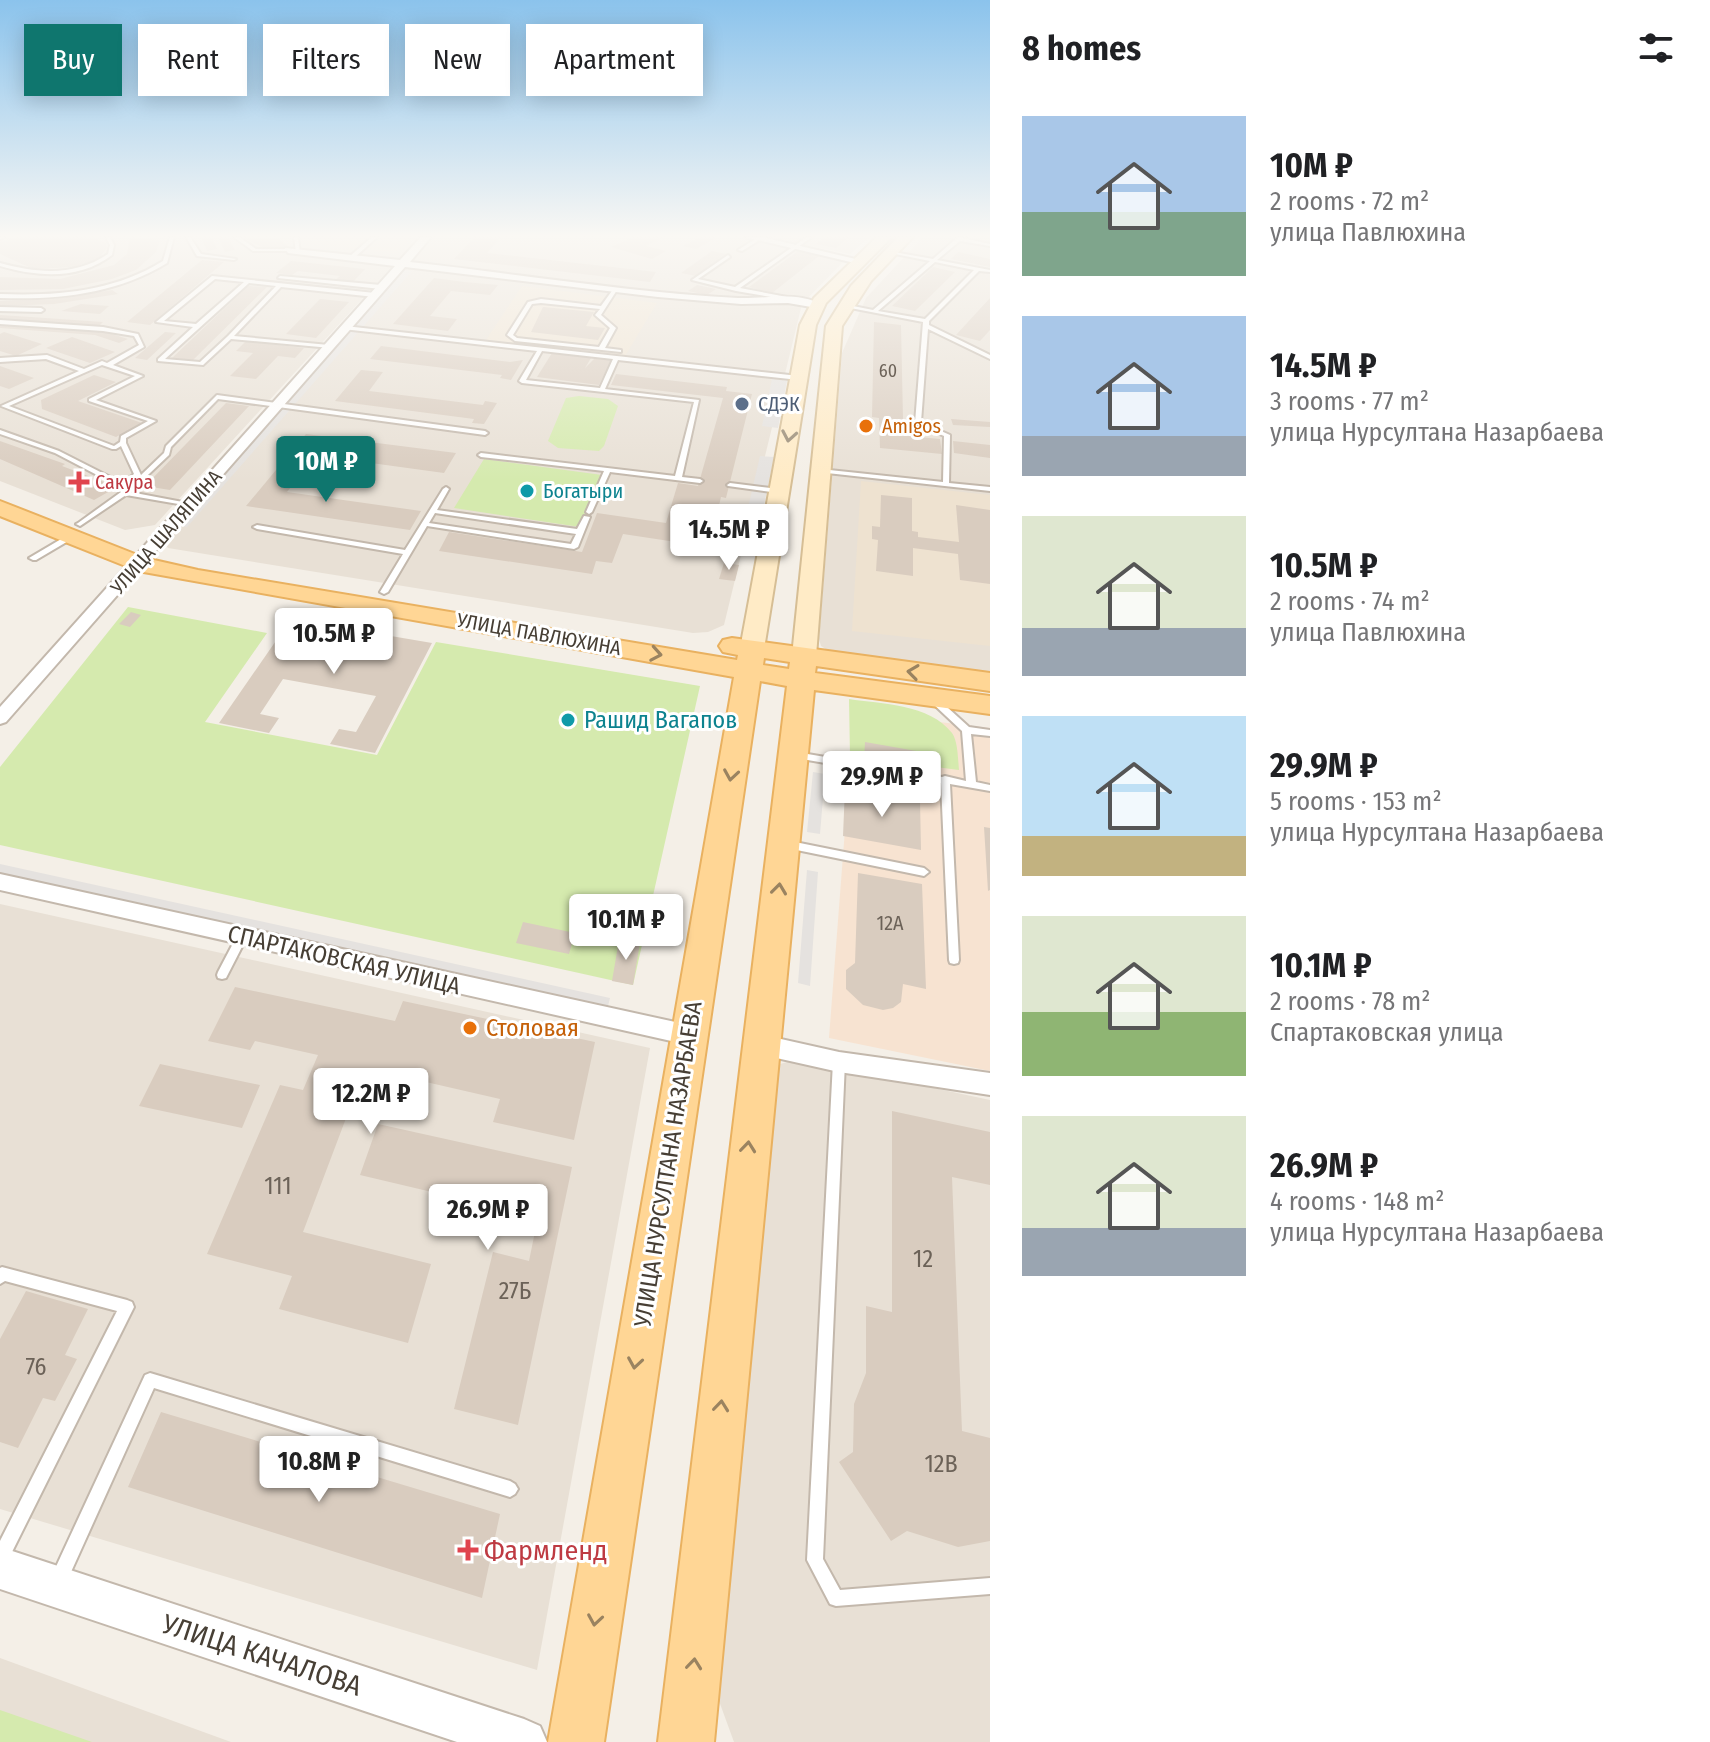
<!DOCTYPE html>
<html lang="en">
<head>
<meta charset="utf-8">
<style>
	body { margin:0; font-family:"Fira Sans Condensed",sans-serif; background:#f6f6f6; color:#202124; height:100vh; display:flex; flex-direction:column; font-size:30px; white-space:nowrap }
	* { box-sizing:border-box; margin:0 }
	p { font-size:26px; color:#757577 }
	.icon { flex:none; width:44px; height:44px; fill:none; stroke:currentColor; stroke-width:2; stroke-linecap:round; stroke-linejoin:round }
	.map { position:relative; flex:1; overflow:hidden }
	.panel { display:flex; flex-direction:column; background:#fff; width:720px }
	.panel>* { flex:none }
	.banner { position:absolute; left:24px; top:24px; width:760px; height:72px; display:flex; gap:16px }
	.price { position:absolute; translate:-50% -68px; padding:0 18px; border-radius:8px; background:#fff; color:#222; font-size:26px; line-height:52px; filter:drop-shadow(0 2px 4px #0008) }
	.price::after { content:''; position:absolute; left:50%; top:48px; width:24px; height:18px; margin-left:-12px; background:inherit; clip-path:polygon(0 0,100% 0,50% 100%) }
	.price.current { background:#0f766e; color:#fff }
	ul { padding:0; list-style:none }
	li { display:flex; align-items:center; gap:24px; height:200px; padding:0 32px }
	li span { display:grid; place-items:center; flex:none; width:224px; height:160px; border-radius:0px; color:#555 }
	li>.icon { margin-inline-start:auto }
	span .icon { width:96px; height:96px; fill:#fffc; stroke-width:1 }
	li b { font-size:34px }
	h2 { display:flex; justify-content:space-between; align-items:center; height:96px; padding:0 32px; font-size:34px }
	.chip { padding:0 28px; border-radius:0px; background:#fff; box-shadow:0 4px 20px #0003; font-size:28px; line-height:72px }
	.chip.current { background:#0f766e; color:#fff }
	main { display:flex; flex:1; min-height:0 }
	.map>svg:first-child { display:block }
	.residential { fill:#e8e0d5 }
	.commercial { fill:#f7e3d1 }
	.education { fill:#eee2d0 }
	.green { fill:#d5eaae }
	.parking { fill:#e5e2df }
	.building { fill:#d9ccbf }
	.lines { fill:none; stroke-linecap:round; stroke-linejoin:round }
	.service-casing { stroke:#c3b8ac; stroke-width:4 }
	.minor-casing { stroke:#c3b8ac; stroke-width:4 }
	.tertiary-casing { stroke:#c3b8ac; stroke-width:4 }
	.secondary-casing { stroke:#d6be95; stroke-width:4 }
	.primary-casing { stroke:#e9b160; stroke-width:4 }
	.service { fill:#fff; fill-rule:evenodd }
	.minor { fill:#fff; fill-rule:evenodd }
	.tertiary { fill:#fff; fill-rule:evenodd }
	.secondary { fill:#ffebc6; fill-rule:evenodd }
	.primary { fill:#ffd695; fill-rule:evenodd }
	.oneway { stroke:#9a8c76 }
	.oneway2 { stroke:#9a8360 }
	.service-dot { fill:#5c6f8a; stroke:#fff; stroke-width:3 }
	.food-dot { fill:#e8710a; stroke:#fff; stroke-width:3 }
	.health-dot { fill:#e0444e; stroke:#fff; stroke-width:3 }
	.culture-dot { fill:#0f9aa8; stroke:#fff; stroke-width:3 }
	.labels { text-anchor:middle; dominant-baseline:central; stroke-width:6; stroke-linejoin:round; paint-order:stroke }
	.far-number-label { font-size:18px; fill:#6c6258 }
	.far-service-label { font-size:20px; fill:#4e5e75; stroke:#fff; text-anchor:start }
	.far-food-label { font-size:20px; fill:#c56008; stroke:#fff; text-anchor:start }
	.far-health-label { font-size:20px; fill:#be3a42; stroke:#fff; text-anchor:start }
	.far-culture-label { font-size:20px; fill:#0d838f; stroke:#fff; text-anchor:start }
	.far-street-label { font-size:20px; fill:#473f35; stroke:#fff }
	.number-label { font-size:20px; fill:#6c6258 }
	.culture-label { font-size:24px; fill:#0d838f; stroke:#fff; text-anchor:start }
	.street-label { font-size:24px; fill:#473f35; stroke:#fff }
	.food-label { font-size:24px; fill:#c56008; stroke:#fff; text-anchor:start }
	.near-number-label { font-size:24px; fill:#6c6258 }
	.near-health-label { font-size:28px; fill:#be3a42; stroke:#fff; text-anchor:start }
	.near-street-label { font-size:28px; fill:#473f35; stroke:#fff }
</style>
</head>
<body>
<main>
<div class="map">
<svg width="990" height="1742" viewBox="0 0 990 1742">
	<rect width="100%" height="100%" fill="#f4efe7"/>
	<!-- residential -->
	<path class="residential" d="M0,237H419L155,525L125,530L0,481Z
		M434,237H737L845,260L802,304L724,625L708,632L693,633L168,548L164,542Z
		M766,237H869L850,254Z
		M923,237H990V675L832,653L821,646L819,639L842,353L866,298Z
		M0,904L650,1048L537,1670L0,1509Z
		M798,1059L990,1100V1742H734L719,1701L767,1091L780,1064Z
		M0,1658L231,1742H0Z"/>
	<!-- commercial -->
	<path class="commercial" d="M854,712L990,728V1071L829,1038Z"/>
	<!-- education -->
	<path class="education" d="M304,237H411L396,253L298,242Z
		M522,286L657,303L625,356L486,340Z
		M861,481L990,495V646L852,631Z"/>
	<!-- green -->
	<path class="green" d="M579,396L608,399L618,406L604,446L599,451L558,448L548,441L566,398Z
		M484,459L602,475L580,527L454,508Z
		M128,607L267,633L205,722L377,755L436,642L700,686L633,985L0,845V767Z
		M849,699C881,704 930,704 952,733C958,741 958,760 959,770L850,756Z
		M0,1710L92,1742H0Z"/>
	<!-- parking -->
	<path class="parking" d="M404,270L412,271L187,527L175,525Z
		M772,379L787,381L778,428L762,426Z
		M760,456L774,457L762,515L747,512Z
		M813,772L825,774L820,834L807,832Z
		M0,864L610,998L608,1006L0,873Z
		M807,870L818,872L810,986L798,983Z"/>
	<!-- building -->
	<path class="building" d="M17,237H92L106,243L107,248L99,258L75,267L33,269L0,254V242Z
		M130,237L160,240L156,252L136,270L112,279L63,289L0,290V277L60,279L114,265L127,254Z
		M201,237H212L217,249L207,251Z
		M218,237H228L235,250L225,252Z
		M242,237L279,239L290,248L270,251Z
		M475,237H501L487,253L656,272L650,282L454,259Z
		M633,237H664L646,246L666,251L652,259L611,247Z
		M700,237H718L696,249L683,246Z
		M824,237H849L836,248L816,244Z
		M712,251L726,254L696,276L681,273Z
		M798,251L819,256L772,293L749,287Z
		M958,252L990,259V267L951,259Z
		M202,260L224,262L150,325L127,322Z
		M291,261L365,269L353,282L335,280L340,276L298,271L292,275L276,273Z
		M933,267L955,272L915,311L892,306Z
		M434,278L464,282L498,285L490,295L451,291L430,316L457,319L448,331L393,324Z
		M697,285L716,289L707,295L688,291Z
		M248,286L267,287L193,360L172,358Z
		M112,290L118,294L54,304L0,306V301L54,299Z
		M990,298V330L980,341L956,335Z
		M320,299L349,302L316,338L286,334Z
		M81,304L109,306L100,314L61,311Z
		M543,307L594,312L586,326L605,328L598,340L531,332Z
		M0,315L31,317L103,322L99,326L0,320Z
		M874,322L901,325L903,420L907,421L909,436L940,439L942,454L880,448L879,418L872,417Z
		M0,323L102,331L128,339L119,343L95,335L0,328Z
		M4,332L42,344L16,356L0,351V334Z
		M165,332L176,333L147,360L135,358Z
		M72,337L115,352L90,363L46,348Z
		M246,341L304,348L295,358L278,356L256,379L230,376L253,353L236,351Z
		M381,346L510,362L523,360L511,380L500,378L502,375L370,359Z
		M552,353L591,358L585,368L595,358L611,360L599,385L537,377Z
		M0,366L34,378L9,389L0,386Z
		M361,370L383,372L369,391L483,405L485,401L497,403L484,424L472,423L474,419L335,401Z
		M616,374L727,387L726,391L752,394L726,498L721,497L709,547L623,534L612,563L596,561L592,574L439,551L449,532L582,552L597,513L666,523L678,483L698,486L723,398L611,385Z
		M94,375L116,382L78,401L142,423L116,437L42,409L41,400Z
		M226,403L249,406L170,490L145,486Z
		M951,419L990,422V427L953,425Z
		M306,434L456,453L444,473L291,452Z
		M0,441L65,464L62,466L117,487L94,500L0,459Z
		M953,441L990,445V458L954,453Z
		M281,464L306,468L287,492L421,511L410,530L246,506Z
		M881,495L912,498V531L918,532V537L959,542L956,505L990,510V584L960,580L958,554L913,548V576L876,571L878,540L872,539V526L880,527Z
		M724,563L739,565L735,581L719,579Z
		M131,612L141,615L130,627L119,624Z
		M291,619L432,643L375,753L330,744L339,729L356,732L376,696L283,679L260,714L279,718L269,733L219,723Z
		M865,742L939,755V774L864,761Z
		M845,788L920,800L921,850L843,836Z
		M984,827L990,828V890L988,891Z
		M858,873L922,884L926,989L903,984L901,1002L893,1008L883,1010L863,1005L846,989V970L855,963Z
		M523,922L575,933L569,954L516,943Z
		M619,940L640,943L633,985L612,981Z
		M235,987L395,1021L403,1001L595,1042L574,1140L493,1122L500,1099L365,1068L303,1232L431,1264L408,1343L279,1309L292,1276L207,1254L280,1085L303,1090L318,1055L255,1041L250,1050L208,1041Z
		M160,1064L260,1085L242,1128L139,1106Z
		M892,1111L990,1132V1185L952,1177L962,1431L990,1438V1541L958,1547L907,1531L891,1541L839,1462L853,1452L854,1404L866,1373V1306L892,1312Z
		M378,1124L572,1167L518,1425L454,1409L493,1252L529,1261L538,1217L360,1175Z
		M26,1291L88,1309L65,1355L77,1359L55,1401L43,1398L18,1448L0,1442V1339Z
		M161,1412L500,1514L482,1598L128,1487Z"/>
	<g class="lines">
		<defs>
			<path id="service" d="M0,237H5L0,239Z
				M106,237H110L114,245L112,255C80,280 37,277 0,266V263C37,273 74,277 108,254L110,245Z
				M170,237H174L167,263C116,294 59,300 0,298V294C57,296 113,292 163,261Z
				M186,237H190L201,254L236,259L234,260L197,256Z
				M234,237H239L256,249H288L290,250L288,251H253Z
				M294,237H298L300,253L296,252Z
				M372,237H377L353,259H349V257Z
				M807,237H812L740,288L787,297L789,300L736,291L692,280L728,255L730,257L698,279L735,287Z
				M958,237L990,244V246L960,241L937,260L990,270V272L979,271L929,321V325L990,355V359L928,329L921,422L950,435L949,483L990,487V491L818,472L817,471L820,469L943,482L944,436L915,423L923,322L840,306L843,304L873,310L930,261L890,253L888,251L933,259ZM935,262L974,270L925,319L878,311Z
				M757,238L761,239L742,251L738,250Z
				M212,276L375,293L378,295L375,297L281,287L234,336L329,345L331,346V348L231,339L203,365L158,361V359L193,327L156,322ZM215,279L244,282L196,324L164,321ZM249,283L276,286L228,336L200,362L165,359Z
				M280,276L381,285L384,287L381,289L278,278Z
				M614,288L617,290L601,315L616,328L605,348L621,350V352L515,341L507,335L528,302L541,299L601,306ZM541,303L600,309L595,315L610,328L599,347L517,338L513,335L532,304Z
				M0,307L41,308L44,310L41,312L0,311Z
				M0,320L103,327L138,334L144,347L113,365L143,376L96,400L156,421L126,438V443L141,475L164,453L166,446L217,395L485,431L488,433L485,435L218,399L171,447L169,455L130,492L188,503L190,504V506L126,495L80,526L76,524L78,523L121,492L120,487L55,453L0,434V430L59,451L122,483L134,474L121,446L116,449H112L1,406L79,371L46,359L0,362V358L47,355L84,369L102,361L107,363L139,345L134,336L103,331L0,324ZM102,365L135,376L89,399V401L148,421L121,436L120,442L114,446L9,406Z
				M345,326L799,376L802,378L799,380L618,360L605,389L699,400L682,477L700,479L703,481L700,483L610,472L592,512L589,514L586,512L604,471L481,457L478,455L481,453L675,476L694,402L522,383L519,381L537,351L343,329V327ZM542,351L613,359L600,388L526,380Z
				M730,483L779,489L782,491L779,493L728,486L727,485Z
				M446,487L449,489L437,510L577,529L584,516L590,517L578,547L574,549L427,526L388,592L384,594L380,592L403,554L257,529L253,527L257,525L405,550L443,489ZM435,513L576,534L571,544L429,523Z
				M68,535L75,537L36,560H33L29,558Z
				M933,696L936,697L969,727L990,730V736L971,734L976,782L990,785V791L950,784L959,960L958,963L954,964L950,963L949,960L941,783L796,758L791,755L796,752L942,777L945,776L966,781L962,731L930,701L929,699L930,697Z
				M785,840L924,868L929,872L924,876L782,847L780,844L782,841Z
				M242,933L246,934L247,937L226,978L222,979L218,978L217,975L218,972L238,934Z
				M839,1057L843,1058L845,1062L823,1559L840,1590L990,1578V1594L836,1606L830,1604L807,1560L833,1062L835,1058Z
				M2,1267L127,1300L132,1302L134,1307L6,1564L0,1566V1541L117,1311L5,1281L0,1284V1268Z
				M150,1373L510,1481L515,1484L518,1489L515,1494L510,1497L154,1388L66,1583L60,1585L54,1583L52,1577L54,1571L145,1375Z"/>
			<path id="minor" d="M421,237H431L410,262C519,274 628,292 738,298C764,299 799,291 822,305L817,308L788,303L741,304L658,297L405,267L6,722L0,724V707L395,266L288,253L285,248L400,260Z
				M745,237H762L864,261L859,264Z
				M0,874L689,1025L697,1028L700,1035L697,1042L689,1045L0,890Z
				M759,1034L839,1052L990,1073V1095L839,1072L759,1054L751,1051L748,1044L751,1037Z"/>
			<path id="tertiary" d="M0,1547L524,1719L540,1726L547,1742H457L0,1589Z"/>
			<path id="secondary" d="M877,237H892L826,303L816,325L764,649L752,656L743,654L740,649L800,325L814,298Z
				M898,237H913L871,281L842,326L816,656L804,664L792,656L826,326L851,286Z"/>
			<path id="primary" d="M0,501L145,558L198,570L737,660L738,655L723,652L719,646L723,640L732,638L990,673V691L816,666L815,673L990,696V714L814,690L714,1742H658L787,686L760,681L604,1742H548L734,677L138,571L0,516ZM764,658L790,662L789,669L763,665Z"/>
		</defs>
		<!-- service casing -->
		<use href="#service" class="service-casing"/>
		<!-- minor casing -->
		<use href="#minor" class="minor-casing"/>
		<!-- tertiary casing -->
		<use href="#tertiary" class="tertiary-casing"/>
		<!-- secondary casing -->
		<use href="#secondary" class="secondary-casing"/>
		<!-- primary casing -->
		<use href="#primary" class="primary-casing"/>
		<!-- service -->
		<use href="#service" class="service"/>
		<!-- minor -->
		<use href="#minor" class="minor"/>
		<!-- tertiary -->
		<use href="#tertiary" class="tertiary"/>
		<!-- secondary -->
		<use href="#secondary" class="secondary"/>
		<!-- primary -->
		<use href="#primary" class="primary"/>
	</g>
	<!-- one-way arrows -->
	<defs><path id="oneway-chevron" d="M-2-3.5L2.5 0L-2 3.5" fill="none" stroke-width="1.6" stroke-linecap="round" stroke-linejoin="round" transform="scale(2)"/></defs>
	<use class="oneway" href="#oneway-chevron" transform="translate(789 436) rotate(100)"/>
	<g class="oneway2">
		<use href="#oneway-chevron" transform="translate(656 654) rotate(10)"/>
		<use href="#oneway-chevron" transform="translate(913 672) rotate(-172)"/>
		<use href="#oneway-chevron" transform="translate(731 775) rotate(99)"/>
		<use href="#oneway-chevron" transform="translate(779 889) rotate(-83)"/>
		<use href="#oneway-chevron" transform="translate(748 1147) rotate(-84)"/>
		<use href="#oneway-chevron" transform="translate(635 1363) rotate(99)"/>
		<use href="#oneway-chevron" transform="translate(721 1406) rotate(-84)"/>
		<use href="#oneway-chevron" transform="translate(595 1620) rotate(99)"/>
		<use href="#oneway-chevron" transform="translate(694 1664) rotate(-84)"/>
	</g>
	<!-- sky -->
	<linearGradient id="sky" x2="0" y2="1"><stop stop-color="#8bc3ec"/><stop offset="0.49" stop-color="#faf8f4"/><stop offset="1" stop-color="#faf8f4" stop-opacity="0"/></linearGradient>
	<rect width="990" height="481" fill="url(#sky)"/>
	<!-- markers -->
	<circle class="service-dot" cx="742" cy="404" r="8"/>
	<g class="food-dot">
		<circle cx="866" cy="426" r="8"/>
		<circle cx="470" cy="1028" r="8"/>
	</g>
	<g class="health-dot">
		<path d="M75 470h8v8h8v8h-8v8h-8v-8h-8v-8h8z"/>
		<path d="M464 1538h8v8h8v8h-8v8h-8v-8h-8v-8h8z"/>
	</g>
	<g class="culture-dot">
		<circle cx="527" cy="491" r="8"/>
		<circle cx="568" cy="720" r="8"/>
	</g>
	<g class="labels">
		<!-- far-number labels -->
		<g class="far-number-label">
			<text x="888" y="371">60</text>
		</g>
		<!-- far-service labels -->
		<g class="far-service-label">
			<text x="758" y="404">СДЭК</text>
		</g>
		<!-- far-food labels -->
		<g class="far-food-label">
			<text x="882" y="426">Amigos</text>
		</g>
		<!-- far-health labels -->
		<g class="far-health-label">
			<text x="95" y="482">Сакура</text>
		</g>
		<!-- far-culture labels -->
		<g class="far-culture-label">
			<text x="543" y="491">Богатыри</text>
		</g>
		<!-- far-street labels -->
		<g class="far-street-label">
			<text transform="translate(166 532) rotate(-49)">УЛИЦА ШАЛЯПИНА</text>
			<text transform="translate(539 634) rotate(10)">УЛИЦА ПАВЛЮХИНА</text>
		</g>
		<!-- number labels -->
		<g class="number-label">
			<text x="890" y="923">12А</text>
		</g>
		<!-- culture labels -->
		<g class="culture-label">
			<text x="584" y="720">Рашид Вагапов</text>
		</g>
		<!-- street labels -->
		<g class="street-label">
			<text transform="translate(344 960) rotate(13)">СПАРТАКОВСКАЯ УЛИЦА</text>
			<text transform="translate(668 1164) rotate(-81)">УЛИЦА НУРСУЛТАНА НАЗАРБАЕВА</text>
		</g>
		<!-- food labels -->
		<g class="food-label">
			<text x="486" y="1028">Столовая</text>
		</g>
		<!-- near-number labels -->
		<g class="near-number-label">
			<text x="278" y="1186">111</text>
			<text x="923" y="1259">12</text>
			<text x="515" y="1291">27Б</text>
			<text x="36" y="1367">76</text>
			<text x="941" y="1464">12В</text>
		</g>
		<!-- near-health labels -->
		<g class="near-health-label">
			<text x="484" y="1550">Фармленд</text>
		</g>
		<!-- near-street labels -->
		<g class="near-street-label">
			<text transform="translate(262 1655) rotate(18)">УЛИЦА КАЧАЛОВА</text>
		</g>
	</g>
</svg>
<b class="price current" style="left:326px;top:504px">10M ₽</b>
<b class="price" style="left:729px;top:572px">14.5M ₽</b>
<b class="price" style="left:334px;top:676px">10.5M ₽</b>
<b class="price" style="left:882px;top:819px">29.9M ₽</b>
<b class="price" style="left:626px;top:962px">10.1M ₽</b>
<b class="price" style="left:371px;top:1136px">12.2M ₽</b>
<b class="price" style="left:488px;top:1252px">26.9M ₽</b>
<b class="price" style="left:319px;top:1504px">10.8M ₽</b>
<div class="banner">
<a class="chip current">Buy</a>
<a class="chip">Rent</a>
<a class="chip">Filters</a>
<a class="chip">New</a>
<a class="chip">Apartment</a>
</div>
</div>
<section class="panel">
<h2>8 homes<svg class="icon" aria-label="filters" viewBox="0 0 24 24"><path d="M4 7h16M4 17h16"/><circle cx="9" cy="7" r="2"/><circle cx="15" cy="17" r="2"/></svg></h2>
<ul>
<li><span style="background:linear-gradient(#a9c7e8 60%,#7fa58c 0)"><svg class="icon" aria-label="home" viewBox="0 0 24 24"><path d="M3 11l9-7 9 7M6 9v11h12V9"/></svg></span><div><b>10M ₽</b><p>2 rooms · 72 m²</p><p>улица Павлюхина</p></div></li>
<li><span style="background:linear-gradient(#a9c7e8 75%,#9aa5b1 0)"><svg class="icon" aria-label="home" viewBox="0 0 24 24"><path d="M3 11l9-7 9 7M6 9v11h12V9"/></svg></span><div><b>14.5M ₽</b><p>3 rooms · 77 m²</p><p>улица Нурсултана Назарбаева</p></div></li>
<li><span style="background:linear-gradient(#dfe7d0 70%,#9aa5b1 0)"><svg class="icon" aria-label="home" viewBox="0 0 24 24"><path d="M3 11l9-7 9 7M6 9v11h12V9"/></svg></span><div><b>10.5M ₽</b><p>2 rooms · 74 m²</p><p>улица Павлюхина</p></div></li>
<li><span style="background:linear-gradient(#bfe0f5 75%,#c2b280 0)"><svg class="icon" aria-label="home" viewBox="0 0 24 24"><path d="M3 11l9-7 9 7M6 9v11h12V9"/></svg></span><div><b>29.9M ₽</b><p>5 rooms · 153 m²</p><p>улица Нурсултана Назарбаева</p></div></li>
<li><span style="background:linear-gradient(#dfe7d0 60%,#8fb573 0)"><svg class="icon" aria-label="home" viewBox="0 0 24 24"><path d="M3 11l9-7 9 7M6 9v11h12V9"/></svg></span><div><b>10.1M ₽</b><p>2 rooms · 78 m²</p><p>Спартаковская улица</p></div></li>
<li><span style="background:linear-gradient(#dfe7d0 70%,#9aa5b1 0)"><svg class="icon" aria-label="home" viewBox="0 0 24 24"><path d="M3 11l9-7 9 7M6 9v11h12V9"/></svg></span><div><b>26.9M ₽</b><p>4 rooms · 148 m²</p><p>улица Нурсултана Назарбаева</p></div></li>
</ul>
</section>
</main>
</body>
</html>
